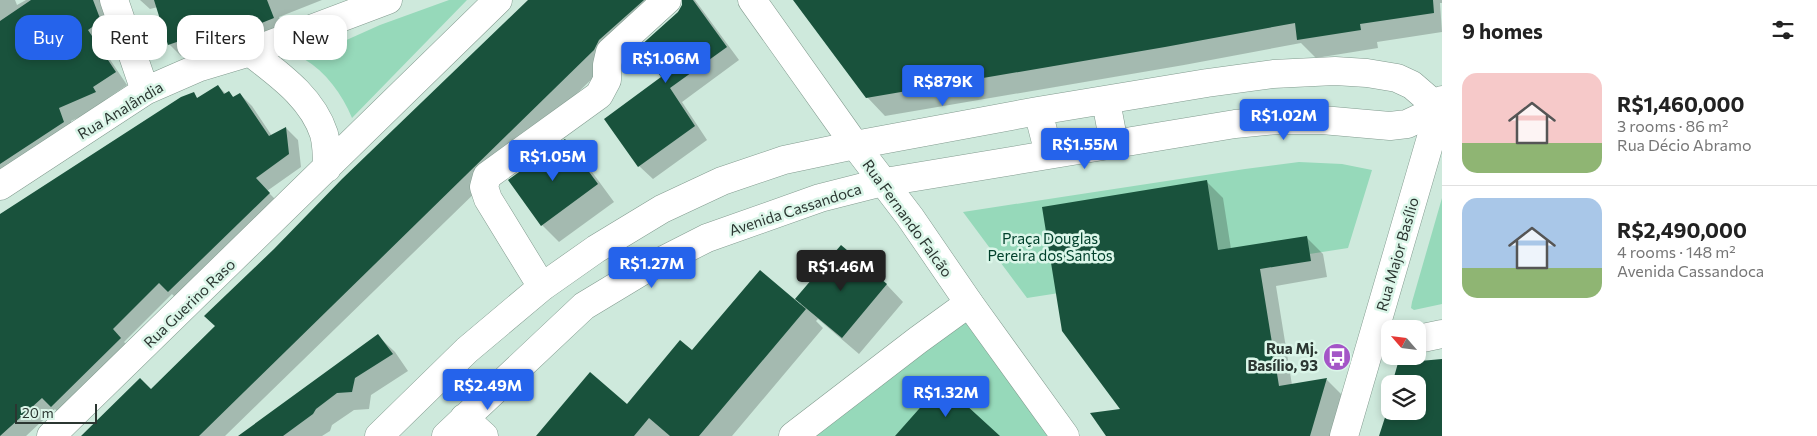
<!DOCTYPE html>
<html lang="en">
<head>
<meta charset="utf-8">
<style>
	body { margin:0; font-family:Commissioner,sans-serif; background:#f6f6f6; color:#222; height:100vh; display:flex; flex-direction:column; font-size:19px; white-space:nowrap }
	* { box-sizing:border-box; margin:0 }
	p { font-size:16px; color:#767676 }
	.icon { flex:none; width:28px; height:28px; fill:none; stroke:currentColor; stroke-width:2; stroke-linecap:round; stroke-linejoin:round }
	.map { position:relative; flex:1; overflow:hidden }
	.side { display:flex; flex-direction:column; background:#fff; width:375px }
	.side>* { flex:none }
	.top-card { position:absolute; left:15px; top:15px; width:475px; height:45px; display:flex; gap:10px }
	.needle { width:32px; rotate:298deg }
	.tools { position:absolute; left:1381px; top:320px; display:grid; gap:10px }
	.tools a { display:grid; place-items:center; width:45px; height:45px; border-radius:10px; background:#fff; box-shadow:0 2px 8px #0003; font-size:25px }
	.scale { position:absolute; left:15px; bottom:12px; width:82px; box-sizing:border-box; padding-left:5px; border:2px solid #2b3631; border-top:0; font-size:14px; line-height:18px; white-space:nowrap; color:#2b3631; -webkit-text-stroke:4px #dbf6e9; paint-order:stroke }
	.price { position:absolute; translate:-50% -42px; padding:0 11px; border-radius:5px; background:#2563eb; color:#fff; font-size:16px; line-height:32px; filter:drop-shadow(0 1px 2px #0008) }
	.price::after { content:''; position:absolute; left:50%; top:30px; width:15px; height:11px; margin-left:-8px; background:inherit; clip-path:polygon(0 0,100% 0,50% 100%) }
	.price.selected { background:#222; color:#fff }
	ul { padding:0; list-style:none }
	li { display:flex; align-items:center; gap:15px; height:125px; padding:0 20px }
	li+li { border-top:1px solid #e0e0e0 }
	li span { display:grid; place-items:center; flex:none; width:140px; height:100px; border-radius:15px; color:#555 }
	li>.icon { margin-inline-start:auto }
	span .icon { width:60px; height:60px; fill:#fffc; stroke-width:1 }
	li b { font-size:21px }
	h2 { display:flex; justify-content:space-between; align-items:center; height:60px; padding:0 20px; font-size:21px }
	.pill { padding:0 18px; border-radius:15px; background:#fff; box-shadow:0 2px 8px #0003; font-size:18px; line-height:45px }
	.pill.selected { background:#2563eb; color:#fff }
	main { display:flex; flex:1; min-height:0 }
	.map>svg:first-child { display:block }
	.green { fill:#96d9ba }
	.shadow { fill:#0003 }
	.building { fill:#19523c }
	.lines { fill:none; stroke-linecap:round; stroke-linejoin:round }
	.minor-casing { stroke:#829b8f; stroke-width:29 }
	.major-casing { stroke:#829b8f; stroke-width:29 }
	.minor { stroke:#fff; stroke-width:28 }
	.major { stroke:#fff; stroke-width:28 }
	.labels { text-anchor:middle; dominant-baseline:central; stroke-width:5; stroke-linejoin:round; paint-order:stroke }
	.street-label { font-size:15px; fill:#2b3631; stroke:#dbf6e9 }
	.park-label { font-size:15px; fill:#00402b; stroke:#dbf6e9 }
	.poi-label { font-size:15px; font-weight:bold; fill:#2b3631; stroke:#dbf6e9; text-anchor:end }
</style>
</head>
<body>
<main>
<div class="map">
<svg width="1442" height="436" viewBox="0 0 1442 436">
	<rect width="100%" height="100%" fill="#cee9dc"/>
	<!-- green -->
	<path class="green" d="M449,0H467L352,118C342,94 326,72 304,59L380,25Z
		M1299,162L1342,164L1372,170L1348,248L1027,298L963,212L1245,169Z
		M1442,198V304L1414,310L1411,308L1412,302Z
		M969,303L1065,436H806Z"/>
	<!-- shadow -->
	<path class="shadow" d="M0,0H15L17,5L26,0H100L112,34L99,43L127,85L105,100L108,104L71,121L76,135L0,184Z
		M140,0H322L279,17L284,30L216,55L207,46L181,56L169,44L158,7L150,9Z
		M530,0H673L225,436H83L151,391L216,326Z
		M683,0H695L739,60L682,102L707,140L653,179L639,166L678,12L683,6Z
		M800,0H1442V3H1440L1442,32L1377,42L1378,48L1316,58L1301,43L1184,65L885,116L867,97Z
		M218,86L226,94L229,93L234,98L240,94L252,106L272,136L286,128L298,140L301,167L267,191L282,206L181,303L172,294L124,342L133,351L64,419L55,409L26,436H0V215L193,94L198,99Z
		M565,141L581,157L614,202L559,242L542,225L510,180Z
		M1206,181L1223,198L1231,249L1306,237L1323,254L1327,277L1276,286L1292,385L1327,380L1343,396L1332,436H1108L1122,410Z
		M841,247L887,285L903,302L859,354L818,319L816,321L823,328L732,436H543L627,405L692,352L800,306Z
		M378,336L395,352L408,371L371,395L369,409L354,410L332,425L330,431L322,436H240Z
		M1442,362V436H1381L1390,406V411H1418V384Z"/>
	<!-- building -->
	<path class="building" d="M31,0H93L101,21L88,30L116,72L93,87L96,92L59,108L64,122L0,164V21Z
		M154,0H267L274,18L227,37L226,35L204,44L200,34L168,45Z
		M528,0H644L599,40L594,50L199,436H81L140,378L151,389L215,326L204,316L274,249L342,179Z
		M682,0H693L727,47L670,88L695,126L638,167L604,119L661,77L639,47L678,12L682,5Z
		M793,0H1433L1434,13L1360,24L1361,30L1297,40L1295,23L1165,47L866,98Z
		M218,85L224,94L229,91L233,97L240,93L269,136L286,127L289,154L256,178L270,193L168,292L159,283L113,329L121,338L51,407L42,398L0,436V214L181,97L194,92L197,98Z
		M565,139L598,184L541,226L508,180Z
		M1207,180L1218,250L1307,236L1311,261L1260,269L1279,386L1327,378L1310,436H1106L1090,413L1120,409L1062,331L1042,207Z
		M841,245L887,284L842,338L795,299Z
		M760,270L806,309L699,436H670L649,418L634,436H536L590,372L627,404L680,340L692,350Z
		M378,334L393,354L355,378L352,392L337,393L316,409L313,414L283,436H238Z
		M1442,359V436H1379L1390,402V411H1418V384H1392L1398,363Z
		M942,383L1000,436H895Z"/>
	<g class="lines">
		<defs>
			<path id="minor" d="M114,0L145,91
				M250,52C278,74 312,97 324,134C327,145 327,157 327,168
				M1106,101L1114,144
				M1038,111L1049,154
				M0,186L145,91L200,67L250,52L388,0
				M542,287L488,199L484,187L487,176L599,95L607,80V65L610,52L667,0
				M1418,339L1442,334
				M464,418L484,436
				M51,436L498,0
				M379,436L467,350L542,287L596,249L662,209L722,181L784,160L855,145L1038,111L1207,83L1273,74L1335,71L1367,73L1397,78L1412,85L1442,111
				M446,436L584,306L642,271L707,238L820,198L879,183L1235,124L1276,120H1322L1390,126L1407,124L1439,109
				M793,436L918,340L969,303"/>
			<path id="major" d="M752,0L855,145L910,217L969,303L1065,436
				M1344,436L1442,100"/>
		</defs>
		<!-- minor casing -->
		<use href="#minor" class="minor-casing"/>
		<!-- major casing -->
		<use href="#major" class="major-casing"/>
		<!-- minor -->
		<use href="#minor" class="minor"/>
		<!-- major -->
		<use href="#major" class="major"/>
	</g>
	<!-- icons -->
	<defs>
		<symbol id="bus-disc" viewBox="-11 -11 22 22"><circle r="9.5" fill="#a455c7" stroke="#dbf6e9"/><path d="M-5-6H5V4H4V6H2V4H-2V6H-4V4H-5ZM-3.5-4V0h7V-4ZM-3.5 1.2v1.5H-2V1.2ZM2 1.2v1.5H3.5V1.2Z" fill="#fff"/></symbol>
	</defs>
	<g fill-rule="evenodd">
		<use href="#bus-disc" x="1321" y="341" width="32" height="32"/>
	</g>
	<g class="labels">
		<!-- street labels -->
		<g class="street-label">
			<text transform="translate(120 110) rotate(-31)">Rua Analândia</text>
			<text transform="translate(795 209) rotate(-18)">Avenida Cassandoca</text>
			<text transform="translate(908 218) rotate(54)">Rua Fernando Falcão</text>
			<text transform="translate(1397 254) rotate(-74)">Rua Major Basílio</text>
			<text transform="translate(189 303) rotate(-44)">Rua Guerino Raso</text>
		</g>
		<!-- park labels -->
		<g class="park-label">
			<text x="1050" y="238">Praça Douglas<tspan x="1050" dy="17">Pereira dos Santos</tspan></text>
		</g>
		<!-- poi labels -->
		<g class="poi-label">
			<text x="1318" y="348">Rua Mj.<tspan x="1318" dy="17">Basílio, 93</tspan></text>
		</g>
	</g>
</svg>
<div class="tools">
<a><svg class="needle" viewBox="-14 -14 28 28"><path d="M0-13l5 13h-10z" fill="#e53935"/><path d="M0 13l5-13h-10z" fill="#767676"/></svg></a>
<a><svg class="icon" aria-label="layers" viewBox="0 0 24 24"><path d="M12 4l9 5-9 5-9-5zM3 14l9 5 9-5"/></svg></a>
</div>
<div class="scale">20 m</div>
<b class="price" style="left:666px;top:84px">R$1.06M</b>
<b class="price" style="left:943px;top:107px">R$879K</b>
<b class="price" style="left:1284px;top:141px">R$1.02M</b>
<b class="price" style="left:1085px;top:170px">R$1.55M</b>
<b class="price" style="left:553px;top:182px">R$1.05M</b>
<b class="price" style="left:652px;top:289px">R$1.27M</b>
<b class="price selected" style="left:841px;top:292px">R$1.46M</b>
<b class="price" style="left:488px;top:411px">R$2.49M</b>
<b class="price" style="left:946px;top:418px">R$1.32M</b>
<div class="top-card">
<a class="pill selected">Buy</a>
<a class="pill">Rent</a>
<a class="pill">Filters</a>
<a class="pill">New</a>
</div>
</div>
<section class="side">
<h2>9 homes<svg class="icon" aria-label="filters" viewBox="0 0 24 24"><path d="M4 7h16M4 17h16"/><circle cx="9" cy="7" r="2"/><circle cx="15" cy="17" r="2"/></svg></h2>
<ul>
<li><span style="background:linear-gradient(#f6c9c9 70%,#8fb573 0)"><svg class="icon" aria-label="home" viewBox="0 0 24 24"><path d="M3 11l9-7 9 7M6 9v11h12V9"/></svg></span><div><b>R$1,460,000</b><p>3 rooms · 86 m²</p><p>Rua Décio Abramo</p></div></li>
<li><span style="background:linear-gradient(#a9c7e8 70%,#8fb573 0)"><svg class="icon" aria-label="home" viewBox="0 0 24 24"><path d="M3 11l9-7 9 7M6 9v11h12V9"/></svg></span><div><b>R$2,490,000</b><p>4 rooms · 148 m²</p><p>Avenida Cassandoca</p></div></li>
</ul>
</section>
</main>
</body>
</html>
